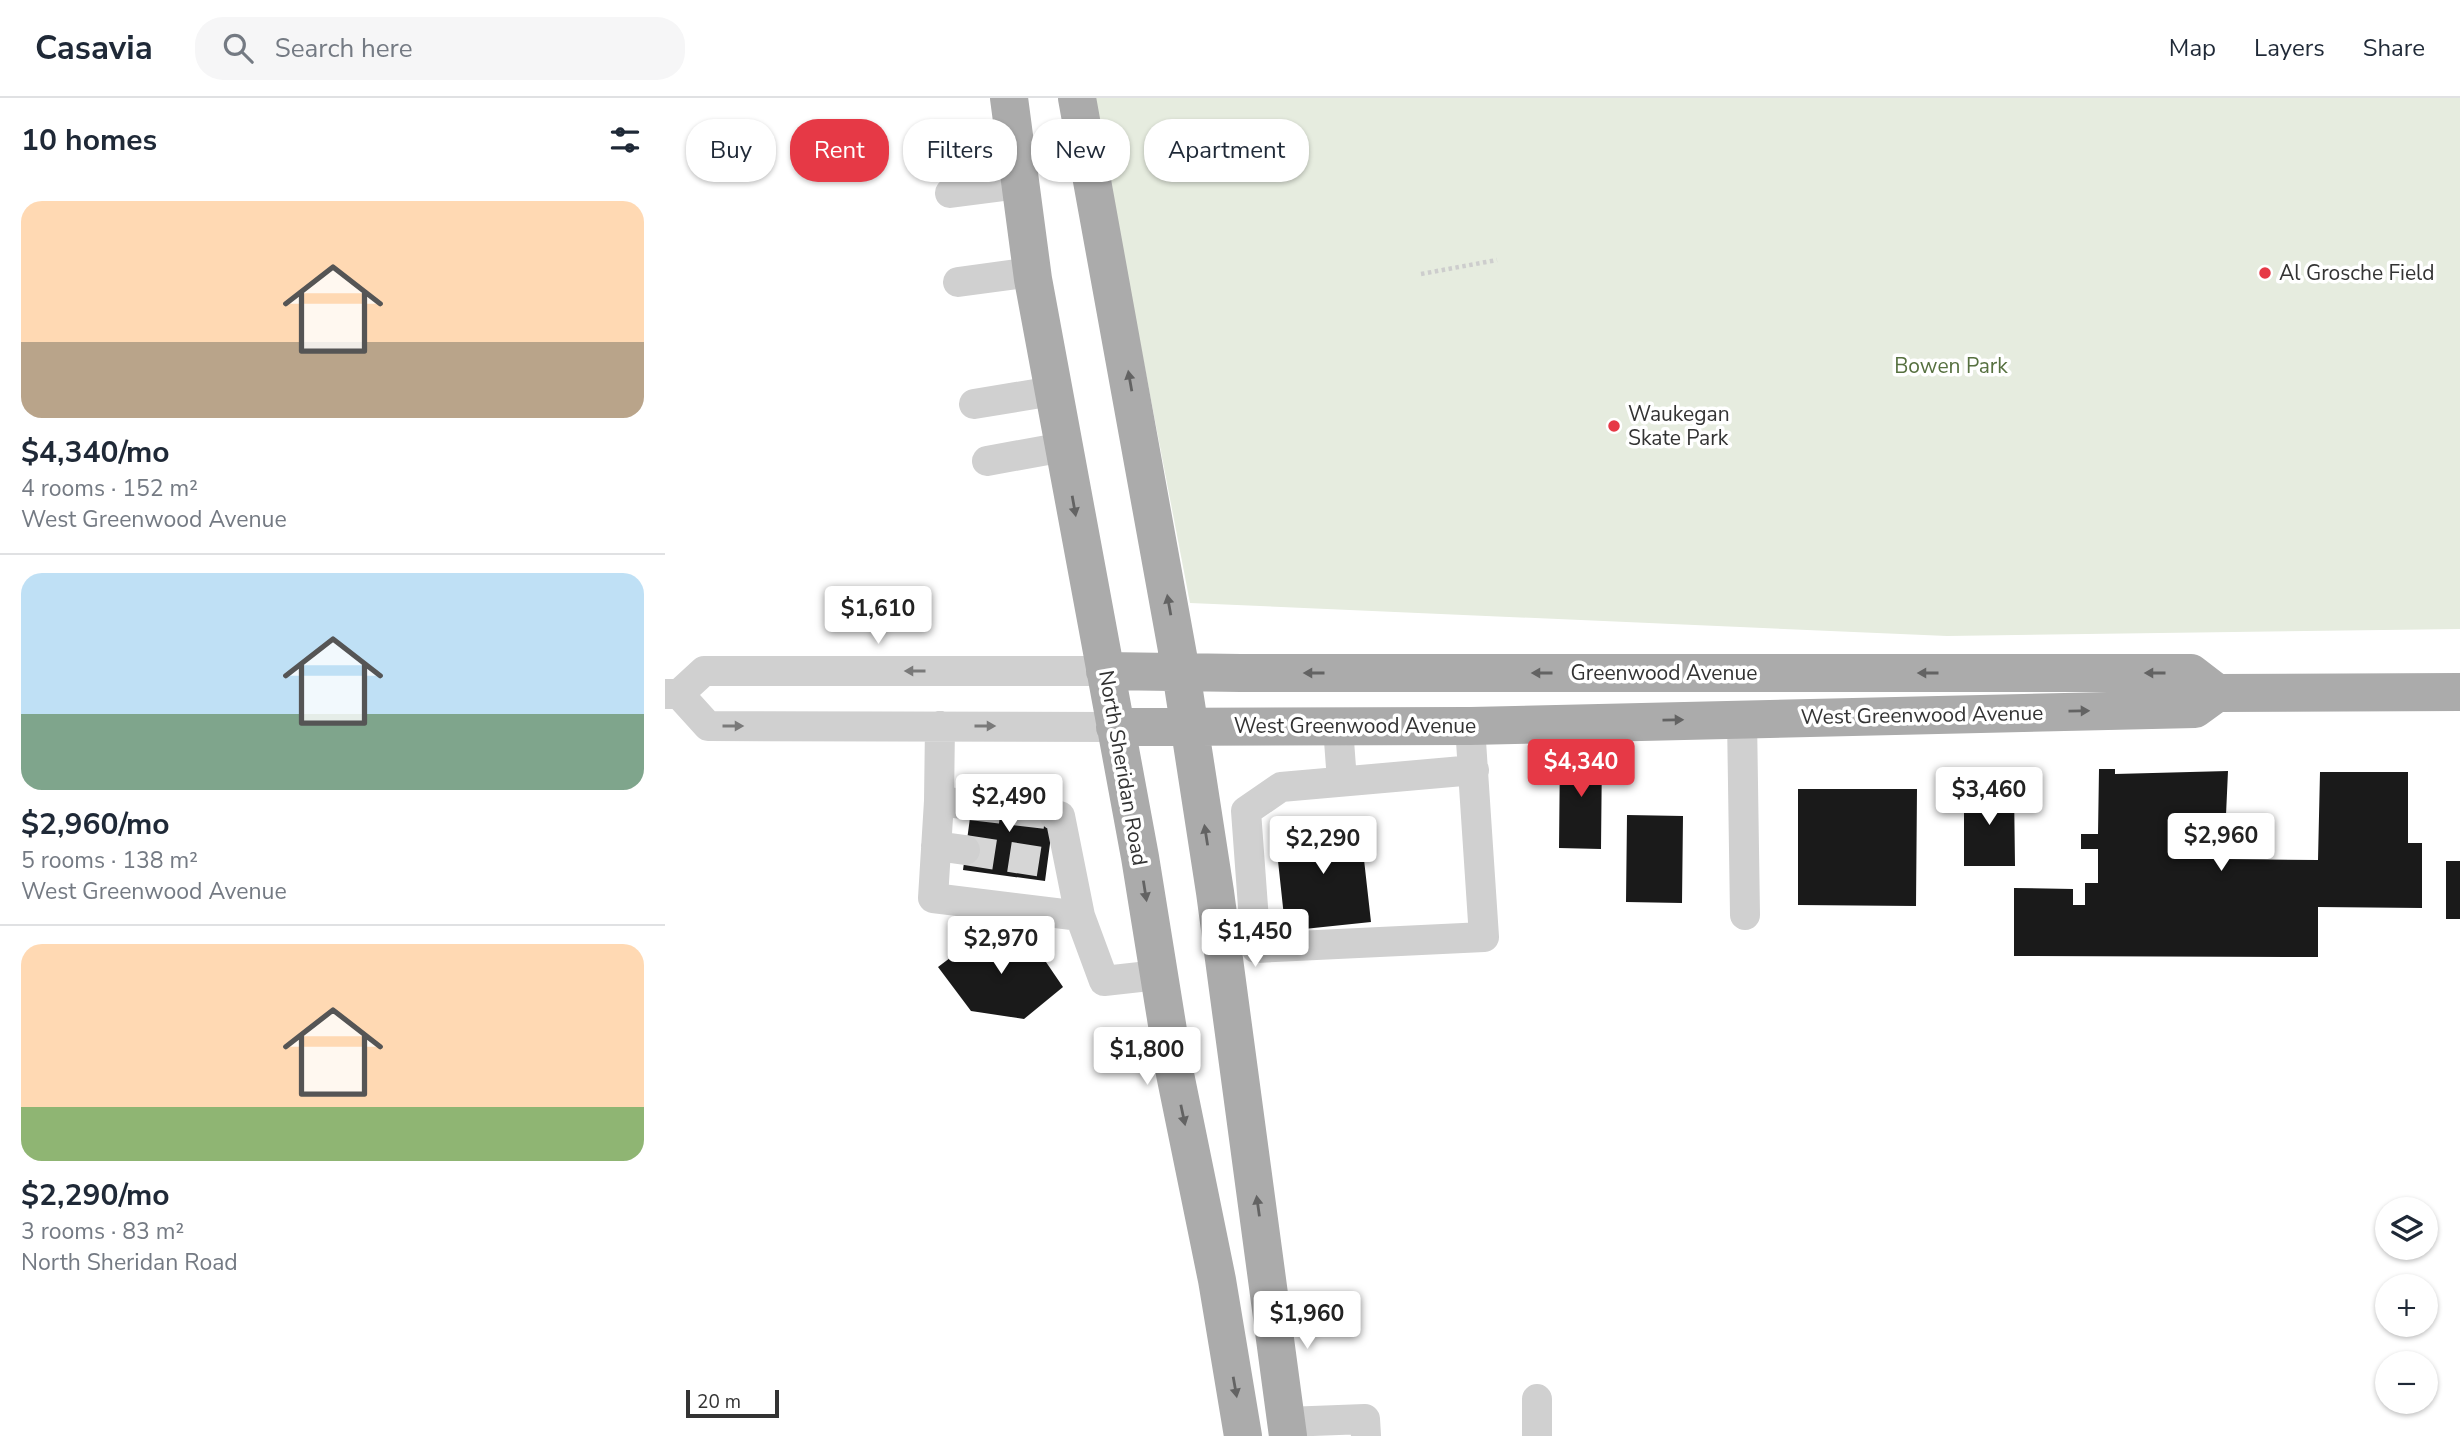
<!DOCTYPE html>
<html lang="en">
<head>
<meta charset="utf-8">
<style>
	body { margin:0; font-family:"Nunito Sans",sans-serif; background:#f6f6f7; color:#1f2937; height:100vh; display:flex; flex-direction:column; font-size:26px; white-space:nowrap }
	* { box-sizing:border-box; margin:0 }
	p { font-size:23px; color:#747a83 }
	.icon { flex:none; width:38px; height:38px; fill:none; stroke:currentColor; stroke-width:2; stroke-linecap:round; stroke-linejoin:round }
	.map { position:relative; flex:1; overflow:hidden }
	.side { display:flex; flex-direction:column; background:#fff; width:665px }
	.side>* { flex:none }
	.top-card { position:absolute; left:21px; top:21px; width:665px; height:63px; display:flex; gap:14px }
	.controls { position:absolute; left:1710px; top:1099px; display:grid; gap:14px }
	.controls a { display:grid; place-items:center; width:63px; height:63px; border-radius:50%; background:#fff; box-shadow:0 2px 5px #0004; font-size:35px }
	.scale { position:absolute; left:21px; bottom:18px; width:93px; box-sizing:border-box; padding-left:7px; border:4px solid #333; border-top:0; font-size:19px; line-height:24px; white-space:nowrap; color:#333; -webkit-text-stroke:5px #fff; paint-order:stroke }
	.price { position:absolute; translate:-50% -60px; padding:0 16px; border-radius:7px; background:#fff; color:#222; font-size:23px; line-height:46px; filter:drop-shadow(0 2px 4px #0008) }
	.price::after { content:''; position:absolute; left:50%; top:42px; width:21px; height:16px; margin-left:-10px; background:inherit; clip-path:polygon(0 0,100% 0,50% 100%) }
	.price.selected { background:#e63946; color:#fff }
	ul { padding:0; list-style:none }
	li { display:grid; align-content:center; gap:14px; height:371px; padding:0 21px }
	li+li { border-top:2px solid #e0e1e3 }
	li span { display:grid; place-items:center; height:217px; border-radius:21px; color:#555 }
	li>.icon { margin-inline-start:auto }
	span .icon { width:126px; height:126px; fill:#fffc; stroke-width:1 }
	li b { font-size:30px }
	h2 { display:flex; justify-content:space-between; align-items:center; height:84px; padding:0 21px; font-size:30px }
	.tag { padding:0 24px; border-radius:28px; background:#fff; box-shadow:0 2px 5px #0004; font-size:24px; line-height:63px }
	.tag.selected { background:#e63946; color:#fff }
	header { display:flex; align-items:center; gap:42px; box-sizing:border-box; height:98px; padding:0 35px; background:#fff; border-bottom:2px solid #e0e1e3 }
	header strong { font-size:33px }
	nav { display:flex; gap:38px; margin-inline-start:auto; font-size:24px }
	.search { width:490px; height:63px; background:#f6f6f7; display:flex; align-items:center; gap:18px; box-sizing:border-box; padding:0 24px; border-radius:28px; color:#747a83; font-size:26px }
	main { display:flex; flex:1; min-height:0 }
	.map>svg:first-child { display:block }
	.green { fill:#e6ecdf }
	.building { fill:#1a1a1a }
	.lines { fill:none; stroke-linecap:round; stroke-linejoin:round }
	.minor-tunnel { stroke:#d6d6d6; stroke-width:30; stroke-dasharray:30 15; stroke-linecap:butt }
	.path { stroke:#cdcdcd; stroke-width:4.5; stroke-dasharray:3.5 3.5; stroke-linecap:butt }
	.minor { stroke:#d0d0d0; stroke-width:30 }
	.major { stroke:#ababab; stroke-width:38 }
	.oneway { fill:#636363 }
	.oneway2 { fill:#7a7a7a }
	.poi-dot { fill:#e63946; stroke:#fff; stroke-width:2.5 }
	.labels { text-anchor:middle; dominant-baseline:central; stroke-width:7; stroke-linejoin:round; paint-order:stroke }
	.poi-label { font-size:21px; fill:#333; stroke:#fff; text-anchor:start }
	.park-label { font-size:21px; fill:#56703f; stroke:#fff }
	.street-label { font-size:21px; fill:#333; stroke:#fff }
</style>
</head>
<body>
<header>
<strong>Casavia</strong>
<div class="search"><svg class="icon" aria-label="search" viewBox="0 0 24 24"><circle cx="10" cy="10" r="6"/><path d="M15 15l6 6"/></svg>Search here</div>
<nav><a>Map</a><a>Layers</a><a>Share</a></nav>
</header>
<main>
<section class="side">
<h2>10 homes<svg class="icon" aria-label="filters" viewBox="0 0 24 24"><path d="M4 7h16M4 17h16"/><circle cx="9" cy="7" r="2"/><circle cx="15" cy="17" r="2"/></svg></h2>
<ul>
<li><span style="background:linear-gradient(#ffd9b3 65%,#b9a48a 0)"><svg class="icon" aria-label="home" viewBox="0 0 24 24"><path d="M3 11l9-7 9 7M6 9v11h12V9"/></svg></span><div><b>$4,340/mo</b><p>4 rooms · 152 m²</p><p>West Greenwood Avenue</p></div></li>
<li><span style="background:linear-gradient(#bfe0f5 65%,#7fa58c 0)"><svg class="icon" aria-label="home" viewBox="0 0 24 24"><path d="M3 11l9-7 9 7M6 9v11h12V9"/></svg></span><div><b>$2,960/mo</b><p>5 rooms · 138 m²</p><p>West Greenwood Avenue</p></div></li>
<li><span style="background:linear-gradient(#ffd9b3 75%,#8fb573 0)"><svg class="icon" aria-label="home" viewBox="0 0 24 24"><path d="M3 11l9-7 9 7M6 9v11h12V9"/></svg></span><div><b>$2,290/mo</b><p>3 rooms · 83 m²</p><p>North Sheridan Road</p></div></li>
</ul>
</section>
<div class="map">
<svg width="1795" height="1338" viewBox="0 0 1795 1338">
	<rect width="100%" height="100%" fill="#fff"/>
	<!-- green -->
	<path class="green" d="M428,0H1795V531L1282,538L525,505Z"/>
	<!-- building -->
	<path class="building" d="M895,652H937L936,751L894,750Z
		M1434,671H1450V676L1563,673L1559,761L1653,762L1655,674H1743V745H1757V810L1653,809V859L1349,858V790L1408,791V807H1420V785H1433V751H1416V736H1433Z
		M309,690L391,701L380,783L298,772Z
		M1299,690H1349L1350,768H1299Z
		M1133,691H1252L1251,808L1133,807Z
		M962,717L1018,718L1017,805L961,804Z
		M649,721L650,731L695,726L706,824L639,831V826L620,828L610,735L630,733L629,724Z
		M1781,763H1795V821H1781Z
		M318,835L366,842L398,889L359,921L306,913L273,869Z"/>
	<g class="lines">
		<!-- minor-tunnel -->
		<path class="minor-tunnel" d="M306,707L389,717
			M300,752L384,765"/>
		<!-- path -->
		<path class="path" d="M756,176L832,162"/>
		<!-- minor -->
		<path class="minor" d="M285,95L354,86
			M293,184L367,174
			M309,306L388,293
			M322,363L399,349
			M0,596H14L39,573H440
			M14,596L43,628L450,629
			M1077,620L1080,817
			M275,628L274,703L268,800L415,818
			M805,628L819,839L591,850L581,713L616,689L809,672
			M673,629L677,683
			M274,703L306,707
			M389,717L395,718L415,818L439,883L493,877
			M271,748L300,752
			M872,1301V1338
			M621,1324L700,1321L701,1338"/>
		<!-- major -->
		<path class="major" d="M344,0L368,181L475,759L510,976L552,1182L578,1338
			M412,0L516,574L550,794L623,1338
			M440,573L576,575H1526L1552,595
			M450,629L805,628L1530,611L1552,595L1795,594"/>
	</g>
	<!-- one-way arrows -->
	<defs><path id="oneway-solid" d="M-6-.8H1V-3.2L6.5 0L1 3.2V.8H-6Z" transform="scale(1.75)"/></defs>
	<g class="oneway">
		<use href="#oneway-solid" transform="translate(465 283) rotate(-100)"/>
		<use href="#oneway-solid" transform="translate(409 408) rotate(80)"/>
		<use href="#oneway-solid" transform="translate(504 507) rotate(-100)"/>
		<use href="#oneway-solid" transform="translate(649 575) rotate(180)"/>
		<use href="#oneway-solid" transform="translate(877 575) rotate(180)"/>
		<use href="#oneway-solid" transform="translate(1263 575) rotate(180)"/>
		<use href="#oneway-solid" transform="translate(1490 575) rotate(180)"/>
		<use href="#oneway-solid" transform="translate(1414 613) rotate(-1)"/>
		<use href="#oneway-solid" transform="translate(1008 622) rotate(-1)"/>
		<use href="#oneway-solid" transform="translate(541 737) rotate(-99)"/>
		<use href="#oneway-solid" transform="translate(480 793) rotate(81)"/>
		<use href="#oneway-solid" transform="translate(518 1017) rotate(78)"/>
		<use href="#oneway-solid" transform="translate(593 1108) rotate(-98)"/>
		<use href="#oneway-solid" transform="translate(570 1289) rotate(80)"/>
	</g>
	<g class="oneway2">
		<use href="#oneway-solid" transform="translate(250 573) rotate(-180)"/>
		<use href="#oneway-solid" transform="translate(68 628)"/>
		<use href="#oneway-solid" transform="translate(320 628)"/>
	</g>
	<!-- markers -->
	<g class="poi-dot">
		<circle cx="1600" cy="175" r="7"/>
		<circle cx="949" cy="328" r="7"/>
	</g>
	<g class="labels">
		<!-- poi labels -->
		<g class="poi-label">
			<text x="1614" y="175">Al Grosche Field</text>
			<text x="963" y="316">Waukegan<tspan x="963" dy="24">Skate Park</tspan></text>
		</g>
		<!-- park labels -->
		<g class="park-label">
			<text x="1286" y="268">Bowen Park</text>
		</g>
		<!-- street labels -->
		<g class="street-label">
			<text x="999" y="575">Greenwood Avenue</text>
			<text transform="translate(1257 617) rotate(-1)">West Greenwood Avenue</text>
			<text x="690" y="628">West Greenwood Avenue</text>
			<text transform="translate(458 670) rotate(80)">North Sheridan Road</text>
		</g>
	</g>
</svg>
<div class="controls">
<a><svg class="icon" aria-label="layers" viewBox="0 0 24 24"><path d="M12 4l9 5-9 5-9-5zM3 14l9 5 9-5"/></svg></a>
<a>+</a>
<a>−</a>
</div>
<div class="scale">20 m</div>
<b class="price" style="left:213px;top:548px">$1,610</b>
<b class="price selected" style="left:916px;top:701px">$4,340</b>
<b class="price" style="left:1324px;top:729px">$3,460</b>
<b class="price" style="left:344px;top:736px">$2,490</b>
<b class="price" style="left:1556px;top:775px">$2,960</b>
<b class="price" style="left:658px;top:778px">$2,290</b>
<b class="price" style="left:590px;top:871px">$1,450</b>
<b class="price" style="left:336px;top:878px">$2,970</b>
<b class="price" style="left:482px;top:989px">$1,800</b>
<b class="price" style="left:642px;top:1253px">$1,960</b>
<div class="top-card">
<a class="tag">Buy</a>
<a class="tag selected">Rent</a>
<a class="tag">Filters</a>
<a class="tag">New</a>
<a class="tag">Apartment</a>
</div>
</div>
</main>
</body>
</html>
